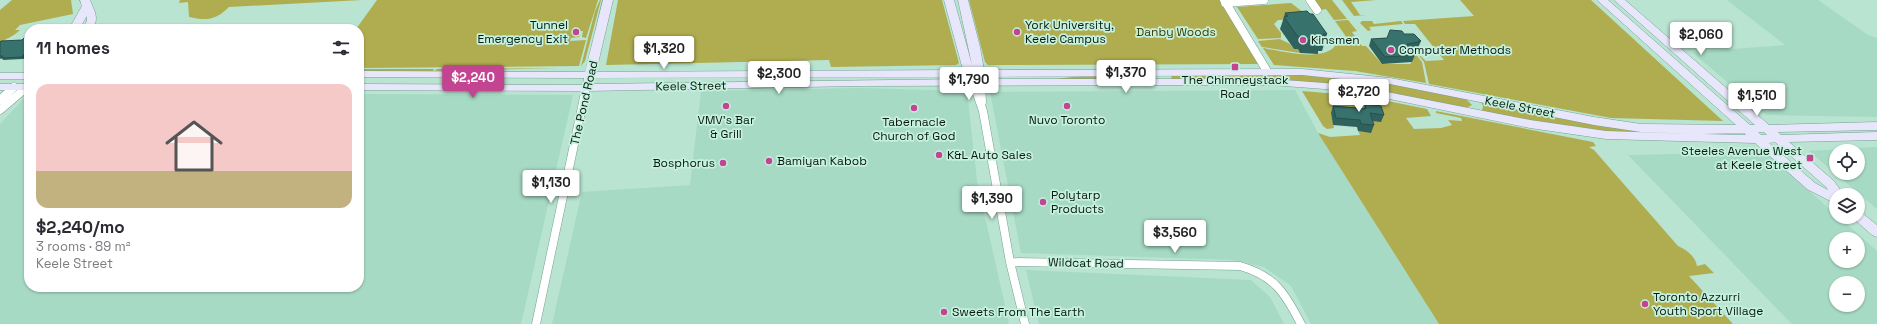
<!DOCTYPE html>
<html lang="en">
<head>
<meta charset="utf-8">
<style>
	body { margin:0; font-family:"Space Grotesk",sans-serif; background:#f2f2f3; color:#2b2b33; height:100vh; display:flex; flex-direction:column; font-size:15px; white-space:nowrap }
	* { box-sizing:border-box; margin:0 }
	p { font-size:13px; color:#7c7c81 }
	.icon { flex:none; width:22px; height:22px; fill:none; stroke:currentColor; stroke-width:2; stroke-linecap:round; stroke-linejoin:round }
	.map { position:relative; flex:1; overflow:hidden }
	.sheet { position:absolute; left:24px; top:24px; width:340px; height:268px; display:flex; flex-direction:column; background:#fff; border-radius:16px; box-shadow:0 1px 3px #0004 }
	.sheet>* { flex:none }
	.buttons { position:absolute; left:1829px; top:144px; display:grid; gap:8px }
	.buttons a { display:grid; place-items:center; width:36px; height:36px; border-radius:50%; background:#fff; box-shadow:0 1px 3px #0004; font-size:20px }
	.price { position:absolute; translate:-50% -34px; padding:0 9px; border-radius:4px; background:#fff; color:#222; font-size:13px; line-height:26px; filter:drop-shadow(0 1px 2px #0008) }
	.price::after { content:''; position:absolute; left:50%; top:24px; width:12px; height:9px; margin-left:-6px; background:inherit; clip-path:polygon(0 0,100% 0,50% 100%) }
	.price.current { background:#c34490; color:#fff }
	ul { padding:0; list-style:none }
	li { display:grid; align-content:center; gap:8px; height:212px; padding:0 12px }
	li+li { border-top:1px solid #e1e1e2 }
	li span { display:grid; place-items:center; height:124px; border-radius:12px; color:#555 }
	li>.icon { margin-inline-start:auto }
	span .icon { width:72px; height:72px; fill:#fffc; stroke-width:1 }
	li b { font-size:17px }
	h2 { display:flex; justify-content:space-between; align-items:center; height:48px; padding:0 12px; font-size:17px }
	.map>svg:first-child { display:block }
	.built { fill:#a6dac4; fill-rule:evenodd }
	.green { fill:#b0ad50 }
	.lines { fill:none; stroke-linecap:round; stroke-linejoin:round }
	.street-casing { stroke:#77a190; stroke-width:9 }
	.secondary-casing { stroke:#77a190; stroke-width:1 }
	.street { stroke:#fff; stroke-width:8 }
	.secondary { fill:#e7e6fa; fill-rule:evenodd }
	.wall { fill:#30625d }
	.shaded-wall { fill:#27504c }
	.building { fill:#38726c; stroke:#27504c }
	.poi-dot { fill:#c34490; stroke:#c5f1de; stroke-width:1.5 }
	.labels { text-anchor:middle; dominant-baseline:central; stroke-width:3.5; stroke-linejoin:round; paint-order:stroke }
	.poi-label { font-size:12px; fill:#091913; stroke:#c5f1de; text-anchor:start }
	.park-label { font-size:12px; fill:#403d03; stroke:#c5f1de }
	.street-label { font-size:12px; fill:#091913; stroke:#c5f1de }
</style>
</head>
<body>
<div class="map">
<svg width="1877" height="324" viewBox="0 0 1877 324">
	<rect width="100%" height="100%" fill="#b8e4d1"/>
	<!-- built -->
	<path class="built" d="M1727,0H1818L1868,35L1877,38V117L1766,115L1692,52L1785,45Z
		M861,88L967,91L977,181L1009,324H552L582,192L690,185L701,91Z
		M1295,90L1318,133L1439,324H1311L1291,286L1264,267L1233,260L1021,253L990,92Z
		M28,94L29,287H359V94L573,95L521,324H0V124Z
		M1877,147V209L1809,151L1876,147ZM1836,151H1858V173H1836Z
		M1766,152L1836,215V217H1839L1877,251V324H1792L1628,155ZM1836,239H1858V261H1836ZM1836,283H1858V305H1836Z
		M1026,270L1251,280L1270,297L1284,324H1039Z"/>
	<!-- green -->
	<path class="green" d="M12,0H71L73,14L20,25L15,30H20C12,38 7,37 0,44V10Z
		M180,0H362L229,7C216,20 207,21 189,17L188,2L179,3Z
		M377,0H598L586,38L582,37L583,31L571,32L580,33L579,37L571,38L570,41L586,40L579,66L359,68V29H356Z
		M600,0H601L585,61L581,66L595,11Z
		M618,0H942L959,63L956,65L831,67L829,60L606,65Z
		M969,0H1220L1259,64L988,65L985,62Z
		M1314,0H1332L1347,19L1334,20L1326,9L1320,10Z
		M1342,0H1376L1351,2L1360,15H1366L1354,16Z
		M1460,0H1591L1723,121L1611,118L1429,84L1424,62L1416,52L1426,61L1444,60L1415,24H1405L1403,21L1474,16Z
		M1291,3L1303,12L1290,20H1278L1274,24L1281,33V38L1258,39L1237,7Z
		M1348,20L1357,31L1352,32L1362,46H1366L1382,64H1410L1412,62L1405,53L1414,52L1422,62L1426,83L1355,71L1274,65L1263,48C1281,51 1333,65 1338,39L1347,38L1335,21Z
		M1362,21H1372L1374,24L1401,21L1403,24L1369,27L1371,30L1368,31L1360,23Z
		M1280,39L1290,44L1294,49H1298L1300,53L1262,47L1258,41Z
		M553,68H557L435,71L437,69Z
		M359,69H434L433,71H359Z
		M1276,74L1314,75L1387,83L1466,99L1472,105L1466,108L1382,91L1172,79L1171,77L1173,75Z
		M1089,75H1155L1153,77L1156,80L1056,79Z
		M1302,91L1363,96L1427,109L1431,116L1406,118L1414,129L1441,128L1452,125L1448,120L1462,121L1461,118L1436,113V111L1593,142L1596,146L1589,147L1594,150L1678,246C1687,250 1695,256 1697,266L1705,264L1714,273L1689,276L1733,324H1439L1318,133L1330,137L1360,135L1358,131L1371,132L1331,114L1334,128L1327,129L1323,126Z
		M1481,102L1688,133L1689,134H1633L1573,128L1482,111L1483,106Z"/>
	<g class="lines">
		<defs>
			<path id="street" d="M1224,0L1267,71
				M1310,0L1317,10
				M1225,3L1264,0
				M971,83L976,91L983,111L1010,262L1025,324
				M981,83L982,102
				M0,100L14,87
				M0,110L27,87
				M1010,262L1240,266C1275,276 1285,293 1301,324
				M536,324L586,88"/>
			<path id="secondary" d="M80,0H90C94,11 100,18 92,29H82L87,21V16L79,29H69L82,6Z
				M603,0H613L596,72L963,70L944,0H954L972,65L958,0H968L980,47L984,70L1302,69L1390,78L1594,117L1641,124L1736,125L1597,0H1608L1750,125H1755L1614,0H1625L1769,125L1877,122V130L1778,132L1781,135L1877,132V140L1789,142L1834,181L1844,195H1836V204L1807,189L1755,143L1606,139L1530,128L1351,91L1271,85L858,86L586,91L359,90V84L584,85V78L359,77V71L585,72ZM1302,75L1390,84L1594,125L1641,132L1695,134L1606,131L1530,120L1351,85L1271,79H985V77ZM965,77V79L592,84L595,78ZM1758,132H1764L1767,135H1761ZM1744,133L1746,135L1702,134ZM1775,142L1826,187L1828,190L1815,183L1769,143Z
				M0,73H29V79H0Z
				M0,84H29V90H0Z
				M1858,211L1862,213L1877,225V237L1872,235L1854,219L1852,217H1858Z"/>
		</defs>
		<!-- street casing -->
		<use href="#street" class="street-casing"/>
		<!-- secondary casing -->
		<use href="#secondary" class="secondary-casing"/>
		<!-- street -->
		<use href="#street" class="street"/>
		<!-- secondary -->
		<use href="#secondary" class="secondary"/>
	</g>
	<!-- wall -->
	<path class="wall" d="M1285,13L1310,14L1327,34L1322,51H1318V54L1300,53L1298,49H1294L1280,29L1284,17Z
		M29,33V56H27L23,59L3,60L2,58L0,59V42L22,40Z
		M1404,34L1421,41L1418,48H1417L1416,50H1412L1415,55L1412,62L1382,64L1369,46L1371,39L1387,38Z
		M1365,104L1384,115L1381,122L1372,121L1374,125L1371,133L1358,131L1357,127L1333,125L1331,113L1333,106L1364,108Z"/>
	<!-- shaded-wall -->
	<path class="shaded-wall" d="M25,53L27,56L23,59L22,57Z"/>
	<!-- building -->
	<path class="building" d="M1307,11L1310,14H1313L1327,34H1323L1326,38H1320L1321,41L1304,40L1302,36L1298,37L1284,17L1288,16L1285,13Z
		M1390,30L1402,31L1404,34H1414L1421,41H1418L1419,42L1407,44L1415,55L1385,57L1371,39L1387,38Z
		M29,33V53H25L22,57L1,58L3,56H0V42L1,41L22,40Z
		M1365,104L1381,106L1384,115L1370,113L1374,125L1361,124L1360,120L1336,118L1333,106L1366,109Z"/>
	<!-- markers -->
	<g class="poi-dot">
		<circle cx="576" cy="32" r="4"/>
		<circle cx="1017" cy="32" r="4"/>
		<circle cx="1303" cy="40" r="4"/>
		<circle cx="1391" cy="50" r="4"/>
		<rect x="1231" y="63" width="8" height="8" rx="2"/>
		<circle cx="726" cy="106" r="4"/>
		<circle cx="1067" cy="106" r="4"/>
		<circle cx="914" cy="108" r="4"/>
		<circle cx="939" cy="155" r="4"/>
		<rect x="1806" y="154" width="8" height="8" rx="2"/>
		<circle cx="769" cy="161" r="4"/>
		<circle cx="723" cy="163" r="4"/>
		<circle cx="1043" cy="202" r="4"/>
		<circle cx="1645" cy="304" r="4"/>
		<circle cx="944" cy="312" r="4"/>
	</g>
	<g class="labels">
		<!-- poi labels -->
		<g class="poi-label">
			<text x="568" y="25" text-anchor="end">Tunnel<tspan x="568" dy="14">Emergency Exit</tspan></text>
			<text x="1025" y="25">York University,<tspan x="1025" dy="14">Keele Campus</tspan></text>
			<text x="1311" y="40">Kinsmen</text>
			<text x="1399" y="50">Computer Methods</text>
			<text x="1235" y="80" text-anchor="middle">The Chimneystack<tspan x="1235" dy="14">Road</tspan></text>
			<text x="726" y="120" text-anchor="middle">VMV's Bar<tspan x="726" dy="14">&amp; Grill</tspan></text>
			<text x="1067" y="120" text-anchor="middle">Nuvo Toronto</text>
			<text x="914" y="122" text-anchor="middle">Tabernacle<tspan x="914" dy="14">Church of God</tspan></text>
			<text x="1802" y="151" text-anchor="end">Steeles Avenue West<tspan x="1802" dy="14">at Keele Street</tspan></text>
			<text x="947" y="155">K&amp;L Auto Sales</text>
			<text x="777" y="161">Bamiyan Kabob</text>
			<text x="715" y="163" text-anchor="end">Bosphorus</text>
			<text x="1051" y="195">Polytarp<tspan x="1051" dy="14">Products</tspan></text>
			<text x="1653" y="297">Toronto Azzurri<tspan x="1653" dy="14">Youth Sport Village</tspan></text>
			<text x="952" y="312">Sweets From The Earth</text>
		</g>
		<!-- park labels -->
		<g class="park-label">
			<text x="1176" y="32">Danby Woods</text>
		</g>
		<!-- street labels -->
		<g class="street-label">
			<text transform="translate(691 86) rotate(-1)">Keele Street</text>
			<text transform="translate(584 103) rotate(-77)">The Pond Road</text>
			<text transform="translate(1520 107) rotate(11)">Keele Street</text>
			<text transform="translate(1086 263) rotate(1)">Wildcat Road</text>
		</g>
	</g>
</svg>
<div class="buttons">
<a><svg class="icon" aria-label="locate" viewBox="0 0 24 24"><circle cx="12" cy="12" r="6"/><path d="M12 2v4M12 18v4M2 12h4M18 12h4"/></svg></a>
<a><svg class="icon" aria-label="layers" viewBox="0 0 24 24"><path d="M12 4l9 5-9 5-9-5zM3 14l9 5 9-5"/></svg></a>
<a>+</a>
<a>−</a>
</div>
<b class="price" style="left:1701px;top:56px">$2,060</b>
<b class="price" style="left:664px;top:70px">$1,320</b>
<b class="price" style="left:1126px;top:94px">$1,370</b>
<b class="price" style="left:779px;top:95px">$2,300</b>
<b class="price current" style="left:473px;top:99px">$2,240</b>
<b class="price" style="left:969px;top:101px">$1,790</b>
<b class="price" style="left:1359px;top:113px">$2,720</b>
<b class="price" style="left:1757px;top:117px">$1,510</b>
<b class="price" style="left:551px;top:204px">$1,130</b>
<b class="price" style="left:992px;top:220px">$1,390</b>
<b class="price" style="left:1175px;top:254px">$3,560</b>
<section class="sheet">
<h2>11 homes<svg class="icon" aria-label="filters" viewBox="0 0 24 24"><path d="M4 7h16M4 17h16"/><circle cx="9" cy="7" r="2"/><circle cx="15" cy="17" r="2"/></svg></h2>
<ul>
<li><span style="background:linear-gradient(#f6c9c9 70%,#c2b280 0)"><svg class="icon" aria-label="home" viewBox="0 0 24 24"><path d="M3 11l9-7 9 7M6 9v11h12V9"/></svg></span><div><b>$2,240/mo</b><p>3 rooms · 89 m²</p><p>Keele Street</p></div></li>
</ul>
</section>
</div>
</body>
</html>
